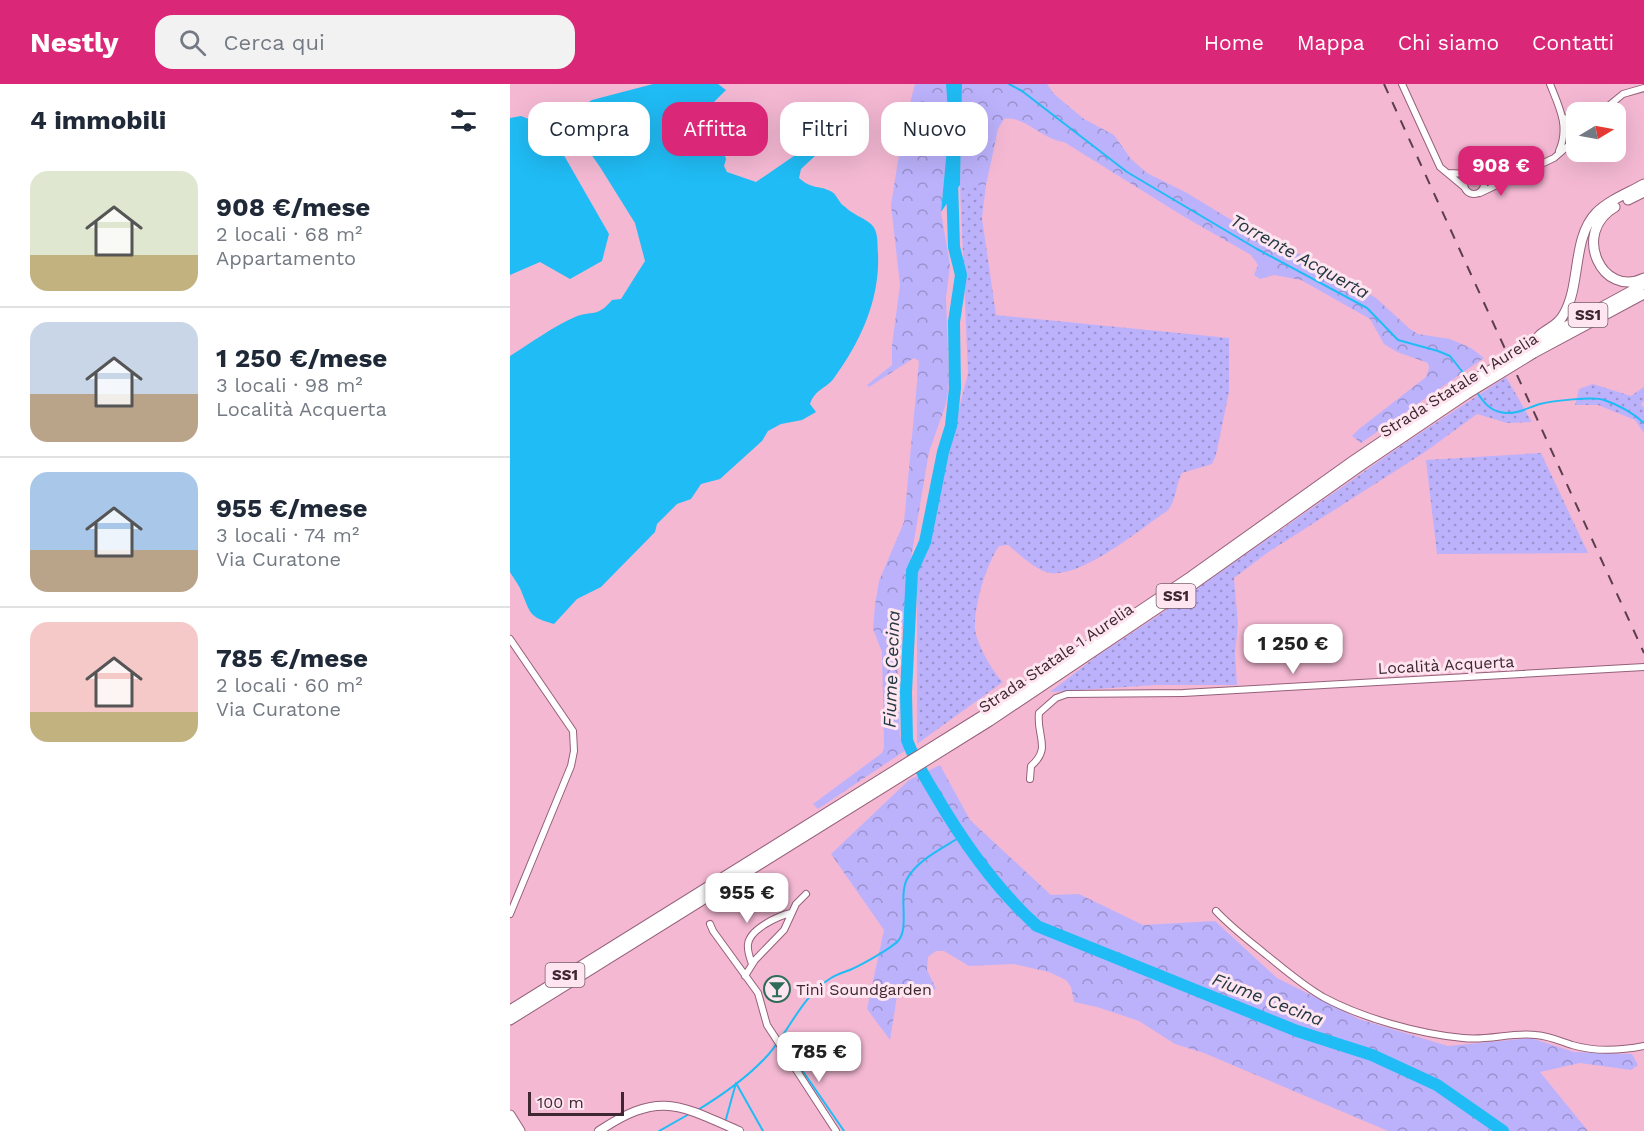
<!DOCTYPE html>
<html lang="it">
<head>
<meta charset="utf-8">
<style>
	body { margin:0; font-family:"Work Sans",sans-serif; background:#f2f2f3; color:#1f2937; height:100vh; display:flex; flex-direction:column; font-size:22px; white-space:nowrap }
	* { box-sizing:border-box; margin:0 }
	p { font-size:20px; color:#747a83 }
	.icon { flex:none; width:33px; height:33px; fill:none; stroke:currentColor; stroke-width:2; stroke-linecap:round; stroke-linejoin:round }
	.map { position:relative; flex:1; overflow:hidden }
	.sheet { display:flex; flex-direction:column; background:#fff; width:510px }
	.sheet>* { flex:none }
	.hud { position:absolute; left:18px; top:18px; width:570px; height:54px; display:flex; gap:12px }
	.needle { width:39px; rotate:80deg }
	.tools { position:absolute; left:1056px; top:18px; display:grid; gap:12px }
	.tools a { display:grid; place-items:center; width:60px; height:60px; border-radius:12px; background:#fff; box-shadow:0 6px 24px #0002; font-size:30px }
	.scale { position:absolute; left:18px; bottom:15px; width:96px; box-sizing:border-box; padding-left:6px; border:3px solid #3f2732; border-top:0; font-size:16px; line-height:21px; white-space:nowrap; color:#3f2732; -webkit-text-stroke:4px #fee5ef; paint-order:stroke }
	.price { position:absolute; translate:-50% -51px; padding:0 14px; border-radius:12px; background:#fff; color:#222; font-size:20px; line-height:39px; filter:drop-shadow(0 2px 3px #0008) }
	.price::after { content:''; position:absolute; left:50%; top:36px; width:18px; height:14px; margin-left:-9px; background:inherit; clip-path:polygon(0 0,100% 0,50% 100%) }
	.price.active { background:#db2777; color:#fff }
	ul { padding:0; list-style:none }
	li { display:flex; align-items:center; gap:18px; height:150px; padding:0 30px }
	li+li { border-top:2px solid #e0e1e3 }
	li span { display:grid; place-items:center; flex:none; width:168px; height:120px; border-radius:18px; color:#555 }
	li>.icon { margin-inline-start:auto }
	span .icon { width:72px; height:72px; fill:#fffc; stroke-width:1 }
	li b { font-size:26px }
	h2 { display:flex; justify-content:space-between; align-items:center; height:72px; padding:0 30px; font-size:26px }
	.tag { padding:0 21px; border-radius:18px; background:#fff; box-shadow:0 6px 24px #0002; font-size:21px; line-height:54px }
	.tag.active { background:#db2777; color:#fff }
	header { display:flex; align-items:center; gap:36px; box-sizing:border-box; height:84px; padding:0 30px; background:#db2777; color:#fff }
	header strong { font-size:28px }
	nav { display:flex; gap:33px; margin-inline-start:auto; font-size:21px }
	.search { width:420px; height:54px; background:#f2f2f3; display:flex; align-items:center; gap:15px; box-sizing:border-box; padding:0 21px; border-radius:18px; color:#747a83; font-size:22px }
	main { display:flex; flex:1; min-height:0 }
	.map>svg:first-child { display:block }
	.grass { fill:url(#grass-dots) }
	.forest { fill:url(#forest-crowns) }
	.water { fill:#20bcf5 }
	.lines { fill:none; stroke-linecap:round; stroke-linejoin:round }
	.stream { stroke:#20bcf5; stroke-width:2 }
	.river { stroke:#20bcf5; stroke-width:12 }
	.minor-casing { stroke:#956079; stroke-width:8 }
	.secondary-casing { stroke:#956079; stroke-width:10 }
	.trunk-casing { stroke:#956079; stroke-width:11 }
	.minor { stroke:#fff; stroke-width:6 }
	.secondary { stroke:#fff; stroke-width:8 }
	.trunk { stroke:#fff; stroke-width:9 }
	.rail { stroke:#5b3e4b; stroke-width:2; stroke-dasharray:10 10; stroke-linecap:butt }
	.trunk-bridge-casing { stroke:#956079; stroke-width:11; stroke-linecap:butt }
	.trunk-bridge { stroke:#fff; stroke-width:9 }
	.labels { text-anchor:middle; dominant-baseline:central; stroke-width:6; stroke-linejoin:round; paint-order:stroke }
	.shield { fill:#fee5ef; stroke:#78606b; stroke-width:1.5 }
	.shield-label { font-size:15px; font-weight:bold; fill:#3f2732 }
	.street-label { font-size:16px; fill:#3f2732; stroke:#fee5ef }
	.poi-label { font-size:16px; fill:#3f2732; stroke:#fee5ef; text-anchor:start }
	.water-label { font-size:18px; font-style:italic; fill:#213843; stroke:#fee5ef }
</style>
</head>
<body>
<header>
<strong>Nestly</strong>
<div class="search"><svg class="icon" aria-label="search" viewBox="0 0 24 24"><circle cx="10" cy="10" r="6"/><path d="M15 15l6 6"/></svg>Cerca qui</div>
<nav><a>Home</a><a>Mappa</a><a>Chi siamo</a><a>Contatti</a></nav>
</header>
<main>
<section class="sheet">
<h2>4 immobili<svg class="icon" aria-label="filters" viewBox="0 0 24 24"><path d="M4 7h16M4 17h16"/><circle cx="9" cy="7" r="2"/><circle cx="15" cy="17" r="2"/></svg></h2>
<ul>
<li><span style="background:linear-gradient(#dfe7d0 70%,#c2b280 0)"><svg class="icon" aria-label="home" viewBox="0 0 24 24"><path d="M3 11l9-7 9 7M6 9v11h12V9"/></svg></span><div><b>908 €/mese</b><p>2 locali · 68 m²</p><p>Appartamento</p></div></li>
<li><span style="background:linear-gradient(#c9d6e8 60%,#b9a48a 0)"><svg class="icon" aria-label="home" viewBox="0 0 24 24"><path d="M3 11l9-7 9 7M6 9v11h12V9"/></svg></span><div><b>1 250 €/mese</b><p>3 locali · 98 m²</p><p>Località Acquerta</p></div></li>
<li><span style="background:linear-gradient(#a9c7e8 65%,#b9a48a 0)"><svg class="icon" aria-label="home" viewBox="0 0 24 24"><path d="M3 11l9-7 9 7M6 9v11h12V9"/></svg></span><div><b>955 €/mese</b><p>3 locali · 74 m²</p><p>Via Curatone</p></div></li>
<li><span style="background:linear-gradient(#f6c9c9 75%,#c2b280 0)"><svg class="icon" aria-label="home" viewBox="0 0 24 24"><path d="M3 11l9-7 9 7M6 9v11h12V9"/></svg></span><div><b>785 €/mese</b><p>2 locali · 60 m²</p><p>Via Curatone</p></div></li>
</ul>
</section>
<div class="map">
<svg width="1134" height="1047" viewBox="0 0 1134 1047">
	<defs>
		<pattern id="grass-dots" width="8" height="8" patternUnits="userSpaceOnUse" patternTransform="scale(1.5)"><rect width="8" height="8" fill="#bcb2fc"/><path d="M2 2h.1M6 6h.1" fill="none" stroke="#9a91cd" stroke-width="1.8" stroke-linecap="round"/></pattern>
		<pattern id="forest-crowns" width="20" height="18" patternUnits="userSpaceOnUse" patternTransform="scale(1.5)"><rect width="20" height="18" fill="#bcb2fc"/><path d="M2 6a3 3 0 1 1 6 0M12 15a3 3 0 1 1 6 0" fill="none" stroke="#9a91cd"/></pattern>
	</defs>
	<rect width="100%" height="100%" fill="#f4b8d3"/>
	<!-- grass -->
	<path class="grass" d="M450,101H476L472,134L486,231L719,254V308L706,371L702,380L672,389C665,401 667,417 657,427C630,445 568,498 536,488C522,483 509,470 498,461L489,462C476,481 464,522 465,544C465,557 483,589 493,598L407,660V490L458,289Z
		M996,293L1022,338L997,339L967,330L915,368L757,469L724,494L728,540L725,570L727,601H646L540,608L587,572L652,529L895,359Z
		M1083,300L1121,312L1134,303V317L1131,320L1134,324V349L1125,336L1088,321H1065L1069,305Z
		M1031,369L1078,469L927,470L916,376Z"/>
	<!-- forest -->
	<path class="forest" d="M405,0H436L439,42L431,128L440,181L436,214L439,299L436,320L419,368L397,498L387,597L390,652L396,666L308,725L303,720L372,669L374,664L372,568L363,545L365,521L369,497L394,438L409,277L404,274L359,303L357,301L382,281V261L390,201L381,121L393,46Z
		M452,0H537L544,10L574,35L604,51L621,75L637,89L677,109L738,146L809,179L866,214L900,245L908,250L940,255L961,264L974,274L851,359L842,352L849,345L916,293L919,284L918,279L887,268L874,260L860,235L791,196L764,191L750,195L744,191L748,181L741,171L673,132L554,58C533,56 514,31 494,35L488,45L476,101H450Z
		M430,681L460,736L541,811L569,810L633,841L705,837L767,894L849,935L938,962L1021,954L1064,968L1122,970L1128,981L1121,986L1070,979L1030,988L1078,1047H878L694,969L665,960L629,937L587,923L564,918L561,903L556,896L539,888L504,880L459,882L434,867H426L418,873L417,886L426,905L409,908L389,900L380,956L357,925L374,846L321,770L399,696Z"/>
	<!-- water -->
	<path class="water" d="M143,0H208L216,6L198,24L222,45L225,53L204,51L197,58L202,67L215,72L216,75L214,82L217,88L246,98L310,54L312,58L307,70L291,85L289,94C302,106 311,101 322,108C327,111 329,119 334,122C342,130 352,133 361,140C369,147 367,160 368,170C370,215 351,257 324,294C316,305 305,305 300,320L306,328L292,336L271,340L258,347L252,357L210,395L191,400L181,415L167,420L147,440L145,448L91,503L67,515L44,540C20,533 21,531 12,509C10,502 4,495 0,488V272C21,259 42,243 65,233C82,226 87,234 102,216L111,215L135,177L125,139L90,83L55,33L82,16Z
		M436,0H452L450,101L431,128L439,42Z
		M11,32L29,39L44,54L99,150L92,177L60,195L30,178L0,191V34Z"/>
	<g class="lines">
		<!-- stream -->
		<path class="stream" d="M499,0L512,7L617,88L747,165L857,224L888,256L928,267L940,272L958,295
			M966,307C972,316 979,326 990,328C1004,332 1017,324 1030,320C1042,317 1084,312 1094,316C1109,321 1123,329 1134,339
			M270,954L334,1047
			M226,999L253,1047
			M186,1027C211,1012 238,993 258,971C279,947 292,912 321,894C327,890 335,888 342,885C353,880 380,865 388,857C400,844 388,813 397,795C407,776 433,764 450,753
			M216,1035L226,999
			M149,1047L181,1029"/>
		<!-- river -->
		<path class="river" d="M442,97L444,163L451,191L444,238L445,304L441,342L433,368L415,458L402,487L396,608L397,656C404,675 414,692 425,710C453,758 486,805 527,842L787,947L862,971L927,1001L993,1047"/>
		<defs>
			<path id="minor" d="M892,0L930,83L954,103
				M1040,0C1049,23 1060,42 1049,67
				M1091,28L1113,10L1134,4
				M1054,34L1066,40
				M938,89L960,90
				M954 100a10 10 0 1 1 20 0a10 10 0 1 1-20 0Z
				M972,93L990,96L996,95
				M970,109L1044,74L1066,55
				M0,555L63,647L64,667L61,682L0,830
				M520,695L521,682C542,664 526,652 529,629L546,614L557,610L673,609L1134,583
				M706,827C721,843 738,856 754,869C774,885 792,901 813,913C852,934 909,950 953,954C978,957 1002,948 1026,951C1039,952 1050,957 1062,961C1086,968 1109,967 1134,962
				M200,840L203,847L248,909L257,941L326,1047
				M242,880C240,874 237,867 238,860C240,845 268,832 281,829
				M235,892L245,876L274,846L286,820L296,810"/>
			<path id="secondary" d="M89,1047C149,1007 168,1020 229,1047"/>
			<path id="trunk" d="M1118,116L1134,108
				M1105,123C1061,148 1092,215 1134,194
				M1020,262L1134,200
				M1022,262C1030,244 1046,246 1054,230C1071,201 1062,154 1086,129C1099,116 1118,109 1134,100
				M1024,269L1134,210
				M0,926L475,630L680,493L844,376L952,303
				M0,936L480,637L684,500L849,383L957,310
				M0,1031L10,1047
				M0,1043L2,1047"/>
		</defs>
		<!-- minor casing -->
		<use href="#minor" class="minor-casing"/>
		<!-- secondary casing -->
		<use href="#secondary" class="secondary-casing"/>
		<!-- trunk casing -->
		<use href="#trunk" class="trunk-casing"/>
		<!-- minor -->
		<use href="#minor" class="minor"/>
		<!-- secondary -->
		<use href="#secondary" class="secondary"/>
		<!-- trunk -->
		<use href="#trunk" class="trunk"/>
		<!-- rail -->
		<path class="rail" d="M874,0L1134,569"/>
		<defs>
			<path id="trunk-bridge" d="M952,303L1019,263
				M957,310L1024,269"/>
		</defs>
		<!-- trunk-bridge casing -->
		<use href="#trunk-bridge" class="trunk-bridge-casing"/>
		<!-- trunk-bridge -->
		<use href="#trunk-bridge" class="trunk-bridge"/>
	</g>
	<!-- icons -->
	<defs>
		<symbol id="bar-ring" viewBox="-11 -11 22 22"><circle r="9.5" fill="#fee5ef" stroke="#2d6c59" stroke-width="1.5"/><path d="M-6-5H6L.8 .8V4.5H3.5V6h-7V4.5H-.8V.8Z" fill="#2d6c59"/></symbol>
	</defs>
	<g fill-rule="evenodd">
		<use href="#bar-ring" x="252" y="890" width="30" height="30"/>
	</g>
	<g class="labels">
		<!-- shield labels -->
		<g class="shield">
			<rect x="1058.5" y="219" width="39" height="24" rx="4.5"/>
			<rect x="646.5" y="500" width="39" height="24" rx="4.5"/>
			<rect x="35.5" y="879" width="39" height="24" rx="4.5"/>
		</g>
		<g class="shield-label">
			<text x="1078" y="231">SS1</text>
			<text x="666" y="512">SS1</text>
			<text x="55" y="891">SS1</text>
		</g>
		<!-- street labels -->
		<g class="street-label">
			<text transform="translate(949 301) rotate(-32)">Strada Statale 1 Aurelia</text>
			<text transform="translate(546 574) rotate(-34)">Strada Statale 1 Aurelia</text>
			<text transform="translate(936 581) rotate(-3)">Località Acquerta</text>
		</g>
		<!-- poi labels -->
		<g class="poi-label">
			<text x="286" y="905">Tinì Soundgarden</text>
		</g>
		<!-- water labels -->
		<g class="water-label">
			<text transform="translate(790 172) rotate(29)">Torrente Acquerta</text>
			<text transform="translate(381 585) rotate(-88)">Fiume Cecina</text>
			<text transform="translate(758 915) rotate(21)">Fiume Cecina</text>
		</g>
	</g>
</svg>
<div class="tools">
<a><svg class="needle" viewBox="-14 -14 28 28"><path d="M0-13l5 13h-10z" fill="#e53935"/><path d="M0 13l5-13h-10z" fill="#747a83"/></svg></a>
</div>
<div class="scale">100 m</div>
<b class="price active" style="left:991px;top:113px">908 €</b>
<b class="price" style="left:783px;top:591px">1 250 €</b>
<b class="price" style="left:237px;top:840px">955 €</b>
<b class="price" style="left:309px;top:999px">785 €</b>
<div class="hud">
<a class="tag">Compra</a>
<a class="tag active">Affitta</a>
<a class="tag">Filtri</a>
<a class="tag">Nuovo</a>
</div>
</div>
</main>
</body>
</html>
